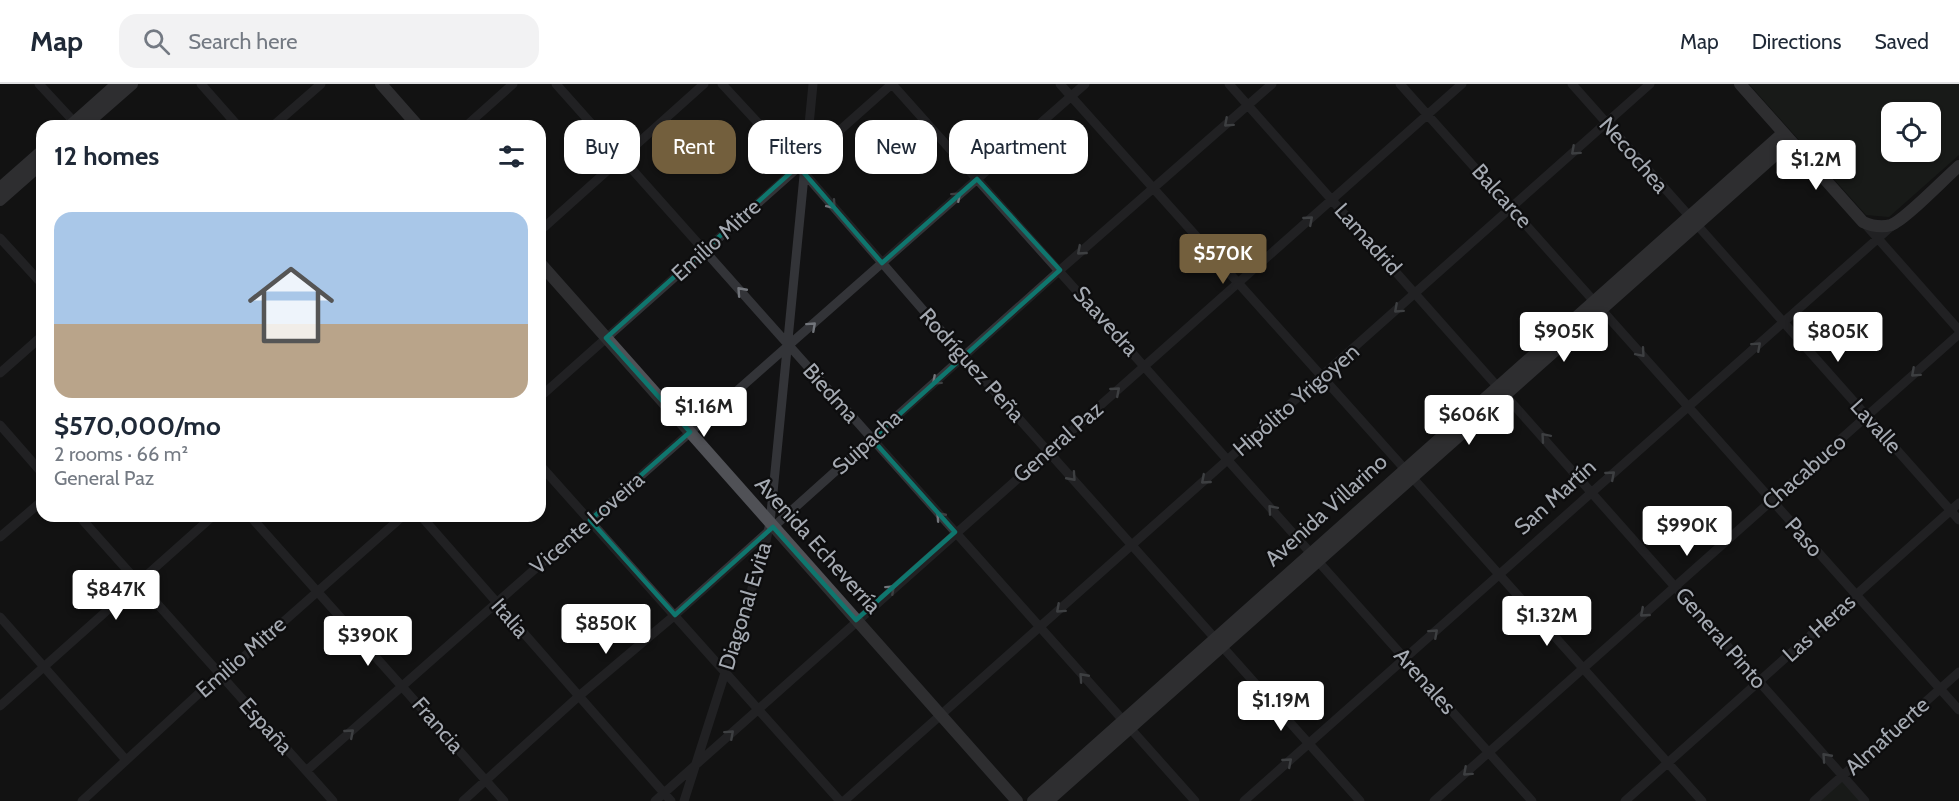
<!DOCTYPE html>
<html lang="en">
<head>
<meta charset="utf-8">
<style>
	body { margin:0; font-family:Cabin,sans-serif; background:#f2f2f3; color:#1f2937; height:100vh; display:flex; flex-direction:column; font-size:22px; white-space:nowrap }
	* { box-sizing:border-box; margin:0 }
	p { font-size:20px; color:#747a83 }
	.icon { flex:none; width:33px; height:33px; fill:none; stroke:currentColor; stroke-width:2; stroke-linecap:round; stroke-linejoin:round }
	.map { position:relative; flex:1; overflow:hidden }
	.details { position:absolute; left:36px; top:36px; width:510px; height:402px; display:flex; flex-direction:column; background:#fff; border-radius:18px; box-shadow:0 2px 4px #0004 }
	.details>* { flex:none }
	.guide { position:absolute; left:564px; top:36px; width:570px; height:54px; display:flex; gap:12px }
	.fabs { position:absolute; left:1881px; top:18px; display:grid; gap:12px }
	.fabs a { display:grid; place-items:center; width:60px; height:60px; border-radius:12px; background:#fff; box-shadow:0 2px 4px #0004; font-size:30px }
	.price { position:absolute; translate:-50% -51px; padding:0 14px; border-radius:6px; background:#fff; color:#222; font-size:20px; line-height:39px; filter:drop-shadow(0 2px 3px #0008) }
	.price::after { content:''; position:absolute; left:50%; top:36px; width:18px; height:14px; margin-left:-9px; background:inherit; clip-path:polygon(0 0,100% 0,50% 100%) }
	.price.active { background:#735f3d; color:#fff }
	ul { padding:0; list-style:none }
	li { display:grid; align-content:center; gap:12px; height:318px; padding:0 18px }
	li+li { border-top:2px solid #e0e1e3 }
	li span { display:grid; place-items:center; height:186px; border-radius:18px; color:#555 }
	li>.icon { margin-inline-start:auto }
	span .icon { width:108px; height:108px; fill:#fffc; stroke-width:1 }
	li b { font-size:26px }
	h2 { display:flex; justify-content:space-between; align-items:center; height:72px; padding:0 18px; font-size:26px }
	.tag { padding:0 21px; border-radius:18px; background:#fff; box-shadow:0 2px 4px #0004; font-size:21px; line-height:54px }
	.tag.active { background:#735f3d; color:#fff }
	header { display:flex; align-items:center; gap:36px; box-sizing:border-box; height:84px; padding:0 30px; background:#fff; border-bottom:2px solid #e0e1e3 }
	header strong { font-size:28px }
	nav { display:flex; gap:33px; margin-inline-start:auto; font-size:21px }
	.search { width:420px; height:54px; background:#f2f2f3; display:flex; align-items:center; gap:15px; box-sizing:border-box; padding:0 21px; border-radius:18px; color:#747a83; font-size:22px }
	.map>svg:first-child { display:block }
	.green { fill:#1f251f; fill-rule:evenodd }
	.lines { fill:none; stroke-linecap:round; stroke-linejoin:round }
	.minor { stroke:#333438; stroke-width:9 }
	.major { stroke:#505156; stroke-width:12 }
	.oneway { stroke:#72757b }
	.marked { fill:none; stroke:#0f766e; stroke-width:4.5; stroke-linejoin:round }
	.labels { text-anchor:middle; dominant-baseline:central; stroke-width:4.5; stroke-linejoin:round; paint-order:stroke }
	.street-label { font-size:22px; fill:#a5aab2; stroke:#0d0d0e }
</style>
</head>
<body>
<header>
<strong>Map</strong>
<div class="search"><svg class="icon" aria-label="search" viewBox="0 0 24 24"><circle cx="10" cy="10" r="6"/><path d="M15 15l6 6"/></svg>Search here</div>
<nav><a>Map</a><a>Directions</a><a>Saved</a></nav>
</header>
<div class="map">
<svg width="1959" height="717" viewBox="0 0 1959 717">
	<rect width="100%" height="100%" fill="#121213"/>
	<!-- green -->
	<path class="green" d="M1749,0H1959V71L1889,133L1866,131ZM1930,28V68H1892V28Z
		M1845,693L1864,717H1819Z"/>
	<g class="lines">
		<!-- minor -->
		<path class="minor" d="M39,0L78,42
			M201,0L238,42
			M556,0L1195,717
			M722,0L798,82L963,272L1360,717
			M1060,0L1702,717
			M1229,0L1865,717
			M1400,0L1959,626
			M1572,0L1959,436
			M273,42L321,0
			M466,42L513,0
			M1865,140L1959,246
			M540,147L704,0
			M0,154L42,200
			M0,289L42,252
			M540,313L892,0L1532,717
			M0,341L42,389
			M540,381L840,717
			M79,432L333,717
			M250,432L504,717
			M421,432L671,717
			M0,453L42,417
			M0,533L126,676
			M0,622L213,432
			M306,687L1085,0
			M82,717L208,601L221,593L403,432
			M463,717L579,612L675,531L1060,186L1272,0
			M655,717L1462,0
			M684,717L763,470L770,439L813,0
			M844,717L1650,0
			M1244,717L1893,141
			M1434,717L1959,250
			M1625,717L1959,419
			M1814,717L1959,588"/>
		<!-- major -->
		<path class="major" d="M381,0L418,42
			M1740,0L1863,138C1872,142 1881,144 1891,141C1905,136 1945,94 1959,82
			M70,42L117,0
			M84,42L132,0
			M0,104L42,67
			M0,116L42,79
			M540,179L1017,717
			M1033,717L1783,49
			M1048,717L1791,57"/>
	</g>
	<!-- one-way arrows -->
	<defs><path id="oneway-chevron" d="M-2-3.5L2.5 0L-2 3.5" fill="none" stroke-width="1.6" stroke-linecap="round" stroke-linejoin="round" transform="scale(1.5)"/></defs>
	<g class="oneway">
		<use href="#oneway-chevron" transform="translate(1228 39) rotate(138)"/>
		<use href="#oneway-chevron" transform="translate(1575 67) rotate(138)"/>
		<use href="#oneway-chevron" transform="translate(957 112) rotate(-42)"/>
		<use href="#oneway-chevron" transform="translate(832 121) rotate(49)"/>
		<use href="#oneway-chevron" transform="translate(1309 136) rotate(-41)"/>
		<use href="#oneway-chevron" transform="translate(1081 167) rotate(139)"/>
		<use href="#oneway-chevron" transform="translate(741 207) rotate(-132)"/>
		<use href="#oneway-chevron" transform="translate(1398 225) rotate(138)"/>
		<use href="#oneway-chevron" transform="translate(812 242) rotate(-42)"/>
		<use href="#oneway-chevron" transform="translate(1757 262) rotate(-42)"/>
		<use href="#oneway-chevron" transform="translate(1641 269) rotate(49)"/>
		<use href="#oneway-chevron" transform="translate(1915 289) rotate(138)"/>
		<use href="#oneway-chevron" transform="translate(936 297) rotate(138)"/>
		<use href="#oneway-chevron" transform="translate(1116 307) rotate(-41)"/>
		<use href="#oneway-chevron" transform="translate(1545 353) rotate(-131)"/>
		<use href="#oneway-chevron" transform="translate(1611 391) rotate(-41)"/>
		<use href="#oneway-chevron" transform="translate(1072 393) rotate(48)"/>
		<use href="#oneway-chevron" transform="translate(1205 396) rotate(139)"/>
		<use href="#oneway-chevron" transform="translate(1272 425) rotate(-131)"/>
		<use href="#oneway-chevron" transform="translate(940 432) rotate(-132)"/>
		<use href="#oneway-chevron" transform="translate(891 505) rotate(-42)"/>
		<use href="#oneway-chevron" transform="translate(1060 525) rotate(138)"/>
		<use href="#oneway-chevron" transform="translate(1644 529) rotate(139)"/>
		<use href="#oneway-chevron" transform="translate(1434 549) rotate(-42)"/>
		<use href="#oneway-chevron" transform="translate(1083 593) rotate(-132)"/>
		<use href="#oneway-chevron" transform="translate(350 649) rotate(-41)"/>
		<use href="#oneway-chevron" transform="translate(730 650) rotate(-42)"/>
		<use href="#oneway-chevron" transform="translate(1826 673) rotate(-132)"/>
		<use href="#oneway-chevron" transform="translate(1288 678) rotate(-41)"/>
		<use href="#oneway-chevron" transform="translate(1467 688) rotate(138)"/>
	</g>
	<!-- marked area -->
	<path d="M0 0H1959V717H0ZM798,82L882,179L977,95L1060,186L872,355L955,448L856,536L773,443L675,531L590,436L690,348L606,254Z" fill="#121213" fill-opacity=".55" fill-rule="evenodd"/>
	<path class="marked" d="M798,82L882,179L977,95L1060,186L872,355L955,448L856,536L773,443L675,531L590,436L690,348L606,254Z"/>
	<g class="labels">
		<!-- street labels -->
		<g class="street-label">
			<text transform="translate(1634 71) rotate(49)">Necochea</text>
			<text transform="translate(1502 112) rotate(48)">Balcarce</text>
			<text transform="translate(1368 155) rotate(48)">Lamadrid</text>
			<text transform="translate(716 156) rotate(-42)">Emilio Mitre</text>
			<text transform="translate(1106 237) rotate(48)">Saavedra</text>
			<text transform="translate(972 281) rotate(48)">Rodríguez Peña</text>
			<text transform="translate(831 309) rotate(48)">Biedma</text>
			<text transform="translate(1296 316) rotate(-41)">Hipólito Yrigoyen</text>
			<text transform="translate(1876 342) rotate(48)">Lavalle</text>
			<text transform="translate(867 358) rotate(-42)">Suipacha</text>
			<text transform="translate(1058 358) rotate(-41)">General Paz</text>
			<text transform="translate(1804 388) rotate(-41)">Chacabuco</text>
			<text transform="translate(1555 413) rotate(-42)">San Martín</text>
			<text transform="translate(1326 426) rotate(-42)">Avenida Villarino</text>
			<text transform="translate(587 439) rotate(-41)">Vicente Loveira</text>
			<text transform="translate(1804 453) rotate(48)">Paso</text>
			<text transform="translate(818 461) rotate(48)">Avenida Echeverría</text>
			<text transform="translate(745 522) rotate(-73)">Diagonal Evita</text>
			<text transform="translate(510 534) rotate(49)">Italia</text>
			<text transform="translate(1819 544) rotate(-42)">Las Heras</text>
			<text transform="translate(1721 554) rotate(49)">General Pinto</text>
			<text transform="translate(241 573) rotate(-41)">Emilio Mitre</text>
			<text transform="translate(1425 597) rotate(48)">Arenales</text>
			<text transform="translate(438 641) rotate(49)">Francia</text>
			<text transform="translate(266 642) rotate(48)">España</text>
			<text transform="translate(1887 652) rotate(-42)">Almafuerte</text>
		</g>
	</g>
</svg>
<div class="fabs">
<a><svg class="icon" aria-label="locate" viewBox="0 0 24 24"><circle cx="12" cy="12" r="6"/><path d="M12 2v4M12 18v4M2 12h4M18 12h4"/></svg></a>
</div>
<b class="price" style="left:1816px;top:107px">$1.2M</b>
<b class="price active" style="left:1223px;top:201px">$570K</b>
<b class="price" style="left:1564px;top:279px">$905K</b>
<b class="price" style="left:1838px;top:279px">$805K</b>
<b class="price" style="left:704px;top:354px">$1.16M</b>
<b class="price" style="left:1469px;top:362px">$606K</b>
<b class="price" style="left:1687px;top:473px">$990K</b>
<b class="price" style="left:116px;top:537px">$847K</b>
<b class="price" style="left:1547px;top:563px">$1.32M</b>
<b class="price" style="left:606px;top:571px">$850K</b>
<b class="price" style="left:368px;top:583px">$390K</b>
<b class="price" style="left:1281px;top:648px">$1.19M</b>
<div class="guide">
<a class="tag">Buy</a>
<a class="tag active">Rent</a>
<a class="tag">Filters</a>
<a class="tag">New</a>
<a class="tag">Apartment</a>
</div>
<section class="details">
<h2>12 homes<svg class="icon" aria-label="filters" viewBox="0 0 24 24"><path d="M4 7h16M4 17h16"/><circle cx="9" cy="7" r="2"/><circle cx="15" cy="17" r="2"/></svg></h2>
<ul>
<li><span style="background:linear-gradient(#a9c7e8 60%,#b9a48a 0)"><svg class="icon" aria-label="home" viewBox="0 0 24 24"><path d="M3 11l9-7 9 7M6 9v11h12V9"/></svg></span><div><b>$570,000/mo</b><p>2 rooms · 66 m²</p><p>General Paz</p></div></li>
</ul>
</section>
</div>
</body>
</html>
